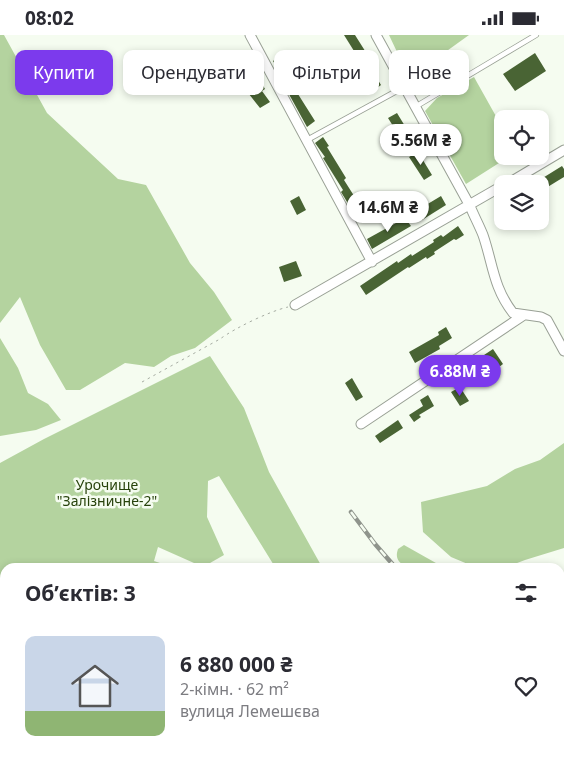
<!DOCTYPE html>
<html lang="uk">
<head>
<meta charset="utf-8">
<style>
	body { margin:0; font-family:"Noto Sans",sans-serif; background:#f2f2f3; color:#2b2b33; height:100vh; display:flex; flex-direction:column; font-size:19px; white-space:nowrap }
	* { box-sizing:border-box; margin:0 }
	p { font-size:16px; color:#7c7c81 }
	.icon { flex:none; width:28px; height:28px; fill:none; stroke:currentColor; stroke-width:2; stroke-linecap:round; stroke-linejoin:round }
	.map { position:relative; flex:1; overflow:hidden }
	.side { position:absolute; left:0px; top:528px; width:565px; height:196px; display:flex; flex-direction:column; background:#fff; border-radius:15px 15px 0 0; box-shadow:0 2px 8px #0003 }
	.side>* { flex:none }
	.guide { position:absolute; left:15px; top:15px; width:535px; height:45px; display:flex; gap:10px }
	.controls { position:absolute; left:494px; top:75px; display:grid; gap:10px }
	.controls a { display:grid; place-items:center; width:55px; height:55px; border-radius:10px; background:#fff; box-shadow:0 2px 8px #0003; font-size:25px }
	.price { position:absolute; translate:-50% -42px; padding:0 11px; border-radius:18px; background:#fff; color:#222; font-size:16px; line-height:32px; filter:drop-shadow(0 1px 2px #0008) }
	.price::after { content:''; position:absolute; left:50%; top:30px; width:15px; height:11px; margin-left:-8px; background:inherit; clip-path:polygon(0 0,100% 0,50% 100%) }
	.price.on { background:#7c3aed; color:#fff }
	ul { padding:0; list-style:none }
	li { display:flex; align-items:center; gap:15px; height:125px; padding:0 25px }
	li+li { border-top:1px solid #e1e1e2 }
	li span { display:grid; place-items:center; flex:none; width:140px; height:100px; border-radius:10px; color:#555 }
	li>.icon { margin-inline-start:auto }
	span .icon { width:60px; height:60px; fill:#fffc; stroke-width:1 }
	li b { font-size:21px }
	h2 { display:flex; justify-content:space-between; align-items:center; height:60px; padding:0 25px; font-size:21px }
	.chip { padding:0 18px; border-radius:10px; background:#fff; box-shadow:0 2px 8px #0003; font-size:18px; line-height:45px }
	.chip.on { background:#7c3aed; color:#fff }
	.status { display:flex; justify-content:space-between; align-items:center; height:35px; padding:0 25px; background:#fff; direction:ltr }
	.status svg { height:14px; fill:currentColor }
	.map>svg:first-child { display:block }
	.green { fill:#b4d39f }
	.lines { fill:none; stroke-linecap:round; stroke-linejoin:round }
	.stream { stroke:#9692b8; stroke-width:2.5 }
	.building { fill:#496434 }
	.lane-casing { stroke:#99a095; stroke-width:6 }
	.street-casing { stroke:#99a095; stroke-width:11 }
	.path { stroke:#a7ada3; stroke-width:1; stroke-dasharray:2.5 4; stroke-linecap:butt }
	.lane { stroke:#fff; stroke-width:4.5 }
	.street { stroke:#fff; stroke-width:9 }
	.rail-casing { stroke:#8f948c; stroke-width:4.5 }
	.rail { stroke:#f5fcf0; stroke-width:2.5; stroke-dasharray:8; stroke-linecap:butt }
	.labels { text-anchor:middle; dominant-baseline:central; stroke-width:5; stroke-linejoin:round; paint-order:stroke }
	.park-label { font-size:14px; fill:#27420b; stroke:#f5fcf0 }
</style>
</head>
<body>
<div class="status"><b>08:02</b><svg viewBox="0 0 49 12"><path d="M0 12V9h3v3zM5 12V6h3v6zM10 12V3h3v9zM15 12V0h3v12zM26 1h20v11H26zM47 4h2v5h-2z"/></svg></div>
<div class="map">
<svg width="564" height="723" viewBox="0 0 564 723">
	<rect width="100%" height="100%" fill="#f5fcf0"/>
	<!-- green -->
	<path class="green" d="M0,0H4L47,78L118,144L146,150L190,228L214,257L232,285L195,313L171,321L154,332L125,328L80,355H66L40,310L20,262L0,288Z
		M389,0H469L444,18L406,36Z
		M474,42L502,92V121H510L466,149L425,76L437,63Z
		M0,303L18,333L28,358L48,369L61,385L36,395L0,401Z
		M210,321L244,373L269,437L322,532H275L219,441L208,446L207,482L224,520L203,532L158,512L154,526L172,532H5V719H298L299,723H0V428L44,404Z
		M564,408V513L525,525L507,532H475L451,522L423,497L421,467L487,451L515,434L540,425Z
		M404,510L443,532H405C398,526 395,523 398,514Z"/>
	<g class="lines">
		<!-- stream -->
		<path class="stream" d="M560,547L564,544
			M442,719L444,723"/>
	</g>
	<!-- building -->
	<path class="building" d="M344,0H355L367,19L359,24Z
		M535,18L546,36L515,56L503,39Z
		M281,20L287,29L285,30L293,43L285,49L279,40L281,39L273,26Z
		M367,27L381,50L373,56L359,32Z
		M260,45L265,54L262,56L270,67L260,73L245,54Z
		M291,48L315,86L307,92L285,52Z
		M397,78L411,101L403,107L388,83Z
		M323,102L329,111L327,112L346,143L344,145L363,175L355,180L341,157L343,155L323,123L325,122L315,108Z
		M418,117L432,140L424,145L409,122Z
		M562,131L564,134V142L559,145L546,153L543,149H533Z
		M299,161L306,175L297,180L290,166Z
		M441,161L446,170L422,185L416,176Z
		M405,183L411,191L372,214L367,204Z
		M458,191L464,200L456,205L454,204L434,217L435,219L427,224L426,222L409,233L408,232L366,260L360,251L397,226L398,228L411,219L412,221L434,207L433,205L441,200L443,202Z
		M296,226L302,241L284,247L279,232Z
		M446,292L452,303L439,311L440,314L415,328L409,317L439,300L438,297Z
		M493,314L503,329L495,335L492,331L472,344L466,335L486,322L484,320Z
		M352,343L363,362L356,366L345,348Z
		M460,352L469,366L460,371L451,357Z
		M428,360L434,371L419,380L421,382L414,387L409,380L423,371L420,365Z
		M398,385L403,393L380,408L375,401Z"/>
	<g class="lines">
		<defs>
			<path id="lane" d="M415,72L536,0
				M307,105L404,52"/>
			<path id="street" d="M250,0L372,227
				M376,0L470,171C474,181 479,190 483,200C493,229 493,252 513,278L541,282L547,285L564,316
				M507,149L564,115
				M295,270L502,151
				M361,389L524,280"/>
		</defs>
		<!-- lane casing -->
		<use href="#lane" class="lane-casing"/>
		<!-- street casing -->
		<use href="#street" class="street-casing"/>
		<!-- path -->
		<path class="path" d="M142,347L220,304C235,293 270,276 288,272"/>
		<!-- lane -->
		<use href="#lane" class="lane"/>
		<!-- street -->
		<use href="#street" class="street"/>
		<defs>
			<path id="rail" d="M351,477L375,509L395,532
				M560,612L564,613"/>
		</defs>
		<!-- rail casing -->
		<use href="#rail" class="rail-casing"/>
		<!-- rail -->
		<use href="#rail" class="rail"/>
	</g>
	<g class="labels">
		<!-- park labels -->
		<g class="park-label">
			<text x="107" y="449">Урочище<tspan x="107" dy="16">"Залізничне-2"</tspan></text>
		</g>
	</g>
</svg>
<div class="controls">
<a><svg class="icon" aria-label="locate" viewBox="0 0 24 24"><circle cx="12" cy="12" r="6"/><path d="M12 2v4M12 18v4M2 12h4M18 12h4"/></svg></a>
<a><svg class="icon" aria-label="layers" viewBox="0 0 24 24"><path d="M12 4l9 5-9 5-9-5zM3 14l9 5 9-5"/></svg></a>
</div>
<b class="price" style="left:421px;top:131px">5.56M ₴</b>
<b class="price" style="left:388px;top:198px">14.6M ₴</b>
<b class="price on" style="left:460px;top:362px">6.88M ₴</b>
<div class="guide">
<a class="chip on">Купити</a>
<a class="chip">Орендувати</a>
<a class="chip">Фільтри</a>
<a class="chip">Нове</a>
</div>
<section class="side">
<h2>Об’єктів: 3<svg class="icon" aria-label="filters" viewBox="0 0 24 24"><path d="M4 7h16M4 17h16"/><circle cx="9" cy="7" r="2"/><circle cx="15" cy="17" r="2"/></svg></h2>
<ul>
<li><span style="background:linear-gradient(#c9d6e8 75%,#8fb573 0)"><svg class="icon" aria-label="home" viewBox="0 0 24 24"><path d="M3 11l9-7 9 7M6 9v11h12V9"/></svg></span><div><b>6 880 000 ₴</b><p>2-кімн. · 62 m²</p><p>вулиця Лемешєва</p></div><svg class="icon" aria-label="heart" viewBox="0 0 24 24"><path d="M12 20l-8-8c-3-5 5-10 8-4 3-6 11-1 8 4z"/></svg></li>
</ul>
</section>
</div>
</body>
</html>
